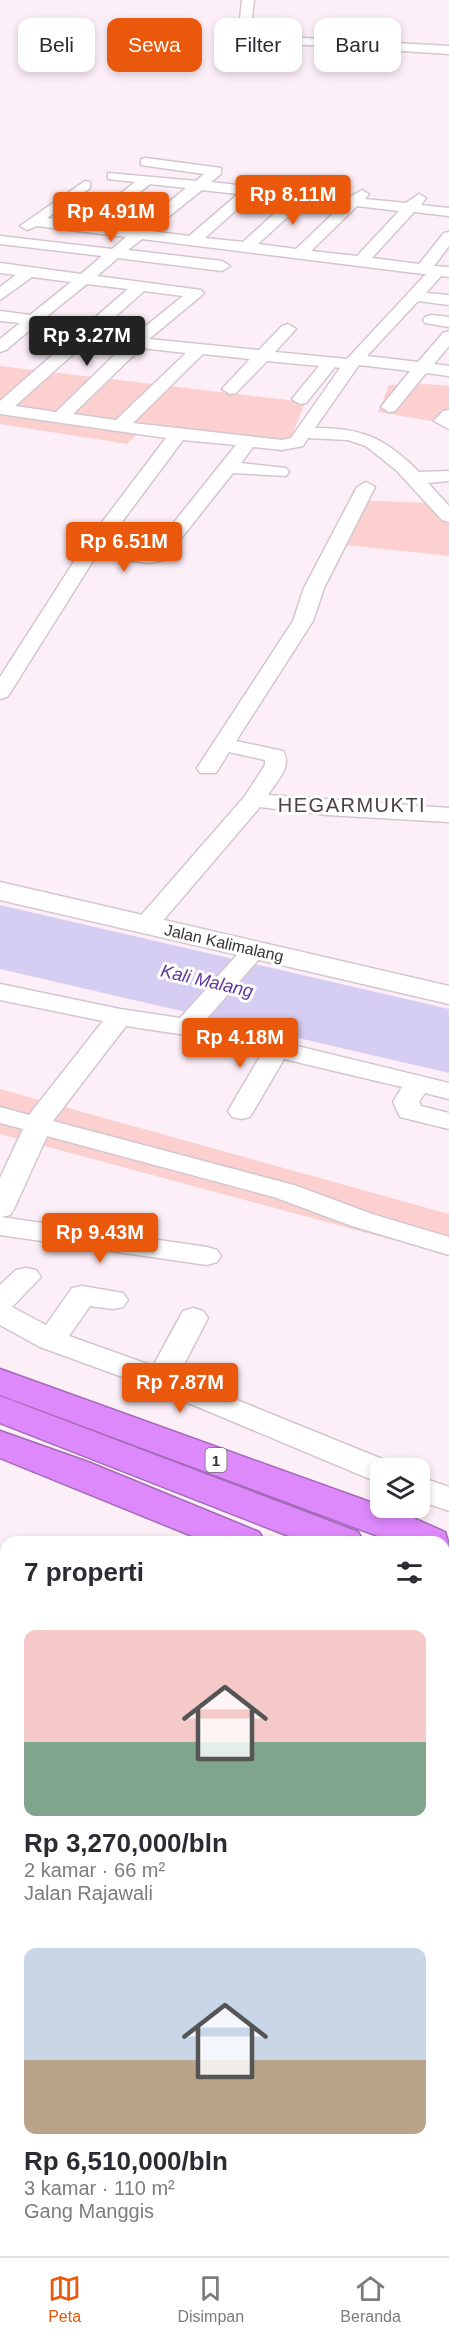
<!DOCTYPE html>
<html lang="id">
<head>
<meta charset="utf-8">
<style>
	body { margin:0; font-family:Helvetica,sans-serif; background:#f7f7f7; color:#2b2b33; height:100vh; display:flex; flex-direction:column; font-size:22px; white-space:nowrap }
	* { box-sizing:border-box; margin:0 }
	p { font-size:20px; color:#7c7c81 }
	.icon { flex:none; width:33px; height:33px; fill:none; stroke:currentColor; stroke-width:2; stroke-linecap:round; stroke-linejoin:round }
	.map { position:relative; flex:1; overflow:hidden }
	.side { position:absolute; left:0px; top:1536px; width:450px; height:720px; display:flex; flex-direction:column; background:#fff; border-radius:18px 18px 0 0; box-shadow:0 3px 9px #0003 }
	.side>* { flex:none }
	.top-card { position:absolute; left:18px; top:18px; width:414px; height:54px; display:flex; gap:12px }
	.buttons { position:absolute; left:370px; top:1458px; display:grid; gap:12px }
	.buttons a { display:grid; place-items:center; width:60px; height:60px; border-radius:12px; background:#fff; box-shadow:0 3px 9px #0003; font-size:30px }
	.price { position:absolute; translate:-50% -51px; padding:0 14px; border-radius:6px; background:#ea580c; color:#fff; font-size:20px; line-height:39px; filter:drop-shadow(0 2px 3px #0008) }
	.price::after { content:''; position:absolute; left:50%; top:36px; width:18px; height:14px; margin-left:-9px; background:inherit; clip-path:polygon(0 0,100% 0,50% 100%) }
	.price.current { background:#222; color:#fff }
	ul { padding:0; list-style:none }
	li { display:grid; align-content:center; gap:12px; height:318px; padding:0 24px }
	li span { display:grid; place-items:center; height:186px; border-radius:12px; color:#555 }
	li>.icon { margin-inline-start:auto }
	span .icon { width:108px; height:108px; fill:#fffc; stroke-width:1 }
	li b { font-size:26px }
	h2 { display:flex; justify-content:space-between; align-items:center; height:72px; padding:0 24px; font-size:26px }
	.tag { padding:0 21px; border-radius:12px; background:#fff; box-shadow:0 3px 9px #0003; font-size:21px; line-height:54px }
	.tag.current { background:#ea580c; color:#fff }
	.tab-bar { display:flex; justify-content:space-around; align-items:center; height:84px; border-top:2px solid #e1e1e2; background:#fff; font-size:16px; color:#7c7c81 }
	.tab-bar a { display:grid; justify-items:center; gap:3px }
	.tab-bar .current { color:#ea580c }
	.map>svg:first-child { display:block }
	.green { fill:#fcd0cf }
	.water { fill:#d6cdf2 }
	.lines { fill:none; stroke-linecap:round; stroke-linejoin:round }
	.street-casing { stroke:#d4c6d0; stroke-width:3 }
	.secondary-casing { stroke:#d4c6d0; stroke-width:3 }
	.highway-casing { stroke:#a36ab6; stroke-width:3 }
	.street { fill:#fff; fill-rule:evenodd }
	.secondary { fill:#fff; fill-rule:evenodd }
	.highway { fill:#dd88fb; fill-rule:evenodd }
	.rail-casing { stroke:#50494e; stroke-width:8 }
	.rail { stroke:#fff; stroke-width:6; stroke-dasharray:19; stroke-linecap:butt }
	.labels { text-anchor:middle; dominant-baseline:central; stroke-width:6; stroke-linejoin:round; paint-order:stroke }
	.shield { fill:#fff; stroke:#747073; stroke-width:1.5 }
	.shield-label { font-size:15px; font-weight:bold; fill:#383337 }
	.street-label { font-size:16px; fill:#383337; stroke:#fff }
	.water-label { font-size:18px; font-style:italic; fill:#5d389e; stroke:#fff }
	.quarter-label { font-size:20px; letter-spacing:1.5px; fill:#4c4148; stroke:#fff }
</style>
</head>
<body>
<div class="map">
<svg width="449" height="2256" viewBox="0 0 449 2256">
	<rect width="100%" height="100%" fill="#fdeff8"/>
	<!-- green -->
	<path class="green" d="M0,366L305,402L290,441L145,427L127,444L0,424Z
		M426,384L449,386V424L378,412L389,385Z
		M358,500L449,504V556L337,544Z
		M0,1089L449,1214V1255L0,1134Z"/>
	<!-- water -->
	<path class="water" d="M0,905L449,1009V1073L0,969Z
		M0,1593L6,1596V1682L0,1680Z
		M444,1782L449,1785V1872L444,1870Z"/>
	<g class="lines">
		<defs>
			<path id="street" d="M242,0H254L252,18L268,36L449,46V54L261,42L240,19Z
				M146,158L221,168V174L211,182L247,186L258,180L265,184L262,188L299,192L310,185L317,189L314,193L350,197L362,190L369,194L365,199L406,203L419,194L426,198L421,205L449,208V216L414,212L372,258L419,264L444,233L449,232V246L434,266L449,267V277L441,276L426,293L449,295V305L418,301L367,356L418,362L443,333L449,331V346L434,364L449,366V376L426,373L395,411L389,412L381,407L410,371L359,365L315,428C363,428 385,438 419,472L449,471V481L428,483L449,506V522L442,520L397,471L366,446L348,440L308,438L303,446L282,450L253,447L241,463L286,468L289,472L286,476L233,473L164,560L149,563L96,556L10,693L7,697L0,699V677L84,546L166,438L0,414V401L80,331L36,325L6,350L0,352V339L20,323L0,321V311L30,315L71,282L32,277L0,300V287L16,275L0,273V263L81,274L102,256L0,244V236L112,249L126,237L37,226L27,230L20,226L85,181L90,182V188L47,218L83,223L135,182L108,179V173L196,181L204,174L141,165V159ZM150,184L186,188L136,229L99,225ZM202,190L238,194L189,236L151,231ZM253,195L290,199L243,242L205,238ZM305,201L342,205L296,249L258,244ZM357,206L399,211L357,256L311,251ZM142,239L423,274H426L347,359L275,352L296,329L288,324L282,326L259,350L149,339L201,296L204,293L201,290L97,276L118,258L222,271L230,266L222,261L128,250ZM87,284L128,289L90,322L46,317ZM144,291L183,296L142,329L107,324ZM97,333L133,337L56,412L15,406ZM141,348L186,353L116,420L73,414ZM203,354L250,359L222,389L230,394L236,393L267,361L319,366L292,399L300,404L306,403L335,367L340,368L291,438L282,440L133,423ZM183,440L236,445L151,551L104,546Z
				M431,315L449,317V327L425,323L423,320L425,317Z
				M449,410V429L434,421L443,411Z
				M366,482L375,487L324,588L313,621L236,741L283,751C293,766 276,782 268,795L449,808V822L327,815L260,807L155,930L146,932L137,930L134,925L137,920L245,796L265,765V760L229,752L216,773H200L197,768L293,621L304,588L357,487Z
				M255,943L264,945L267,950L203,1023L449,1083V1099L425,1093L419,1102L421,1106L449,1113V1129L400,1117L393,1102L402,1087L284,1059L250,1117L241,1119L232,1117L228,1111L262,1053L186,1035L126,1026L53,1121L294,1185L372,1214L449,1237V1255L352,1226L274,1197L47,1136L14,1209L10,1215L1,1217L207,1247L217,1250L221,1256L217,1262L207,1265L0,1235V1178L23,1129L0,1123V1107L29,1115L103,1021L0,1000V984L120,1009L180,1018L246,945Z
				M26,1268L36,1270L41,1277L12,1307L46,1325L72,1288L82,1286L123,1293L128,1300L123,1307L113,1309L90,1306L69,1336L153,1366L183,1311L193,1308L203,1311L208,1318L178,1376L392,1463L395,1468H381V1482L370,1479L150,1387L40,1347L0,1325V1285L16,1270Z
				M420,1477L449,1487V1511L420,1501Z"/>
			<path id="secondary" d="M0,882L449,986V1004L0,900Z"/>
			<path id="highway" d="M0,1369L409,1516L445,1532L449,1545L444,1552V1542H394L0,1395Z
				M0,1396L358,1532L364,1542H304L0,1423Z
				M0,1431L88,1462L259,1532L265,1542H207L0,1458Z
				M444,1585L449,1587V1644L444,1643Z"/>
		</defs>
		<!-- street casing -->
		<use href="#street" class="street-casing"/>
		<!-- secondary casing -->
		<use href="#secondary" class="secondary-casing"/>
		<!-- highway casing -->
		<use href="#highway" class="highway-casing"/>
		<!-- street -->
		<use href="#street" class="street"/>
		<!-- secondary -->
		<use href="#secondary" class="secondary"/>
		<!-- highway -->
		<use href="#highway" class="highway"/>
		<defs>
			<path id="rail" d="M0,2050L6,2053
				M0,2076L6,2079
				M306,2250L316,2256
				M355,2250L366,2256"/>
		</defs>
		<!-- rail casing -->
		<use href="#rail" class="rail-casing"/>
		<!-- rail -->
		<use href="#rail" class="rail"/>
	</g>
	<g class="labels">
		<!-- shield labels -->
		<rect class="shield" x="205.5" y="1448" width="21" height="24" rx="4.5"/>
		<g class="shield-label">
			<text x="216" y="1460">1</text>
		</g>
		<!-- street labels -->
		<g class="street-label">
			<text transform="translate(224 943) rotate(13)">Jalan Kalimalang</text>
		</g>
		<!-- water labels -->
		<g class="water-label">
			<text transform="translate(207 981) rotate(13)">Kali Malang</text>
		</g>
		<!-- quarter labels -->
		<g class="quarter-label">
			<text x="352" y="805">HEGARMUKTI</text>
		</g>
	</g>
</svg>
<div class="buttons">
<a><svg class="icon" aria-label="layers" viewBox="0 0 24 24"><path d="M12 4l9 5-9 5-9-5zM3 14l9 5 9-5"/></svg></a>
</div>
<b class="price" style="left:293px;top:226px">Rp 8.11M</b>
<b class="price" style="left:111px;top:243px">Rp 4.91M</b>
<b class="price current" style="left:87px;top:367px">Rp 3.27M</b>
<b class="price" style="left:124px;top:573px">Rp 6.51M</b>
<b class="price" style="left:240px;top:1069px">Rp 4.18M</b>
<b class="price" style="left:100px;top:1264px">Rp 9.43M</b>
<b class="price" style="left:180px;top:1414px">Rp 7.87M</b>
<div class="top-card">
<a class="tag">Beli</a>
<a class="tag current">Sewa</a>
<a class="tag">Filter</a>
<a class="tag">Baru</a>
</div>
<section class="side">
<h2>7 properti<svg class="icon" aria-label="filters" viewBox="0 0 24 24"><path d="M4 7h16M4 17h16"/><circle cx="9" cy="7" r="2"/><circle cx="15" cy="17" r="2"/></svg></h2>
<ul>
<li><span style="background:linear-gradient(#f6c9c9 60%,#7fa58c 0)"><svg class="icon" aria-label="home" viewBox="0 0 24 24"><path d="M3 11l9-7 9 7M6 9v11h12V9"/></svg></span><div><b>Rp 3,270,000/bln</b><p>2 kamar · 66 m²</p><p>Jalan Rajawali</p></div></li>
<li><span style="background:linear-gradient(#c9d6e8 60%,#b9a48a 0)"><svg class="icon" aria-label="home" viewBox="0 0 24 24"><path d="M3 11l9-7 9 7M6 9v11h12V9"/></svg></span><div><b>Rp 6,510,000/bln</b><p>3 kamar · 110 m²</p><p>Gang Manggis</p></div></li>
</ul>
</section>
</div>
<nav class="tab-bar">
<a class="current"><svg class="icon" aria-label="map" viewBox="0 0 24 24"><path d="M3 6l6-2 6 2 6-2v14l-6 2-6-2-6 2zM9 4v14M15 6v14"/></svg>Peta</a>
<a><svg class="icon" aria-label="saved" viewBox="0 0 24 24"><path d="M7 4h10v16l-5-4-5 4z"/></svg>Disimpan</a>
<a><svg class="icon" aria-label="home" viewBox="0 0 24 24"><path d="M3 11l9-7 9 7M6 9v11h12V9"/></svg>Beranda</a>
</nav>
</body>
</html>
